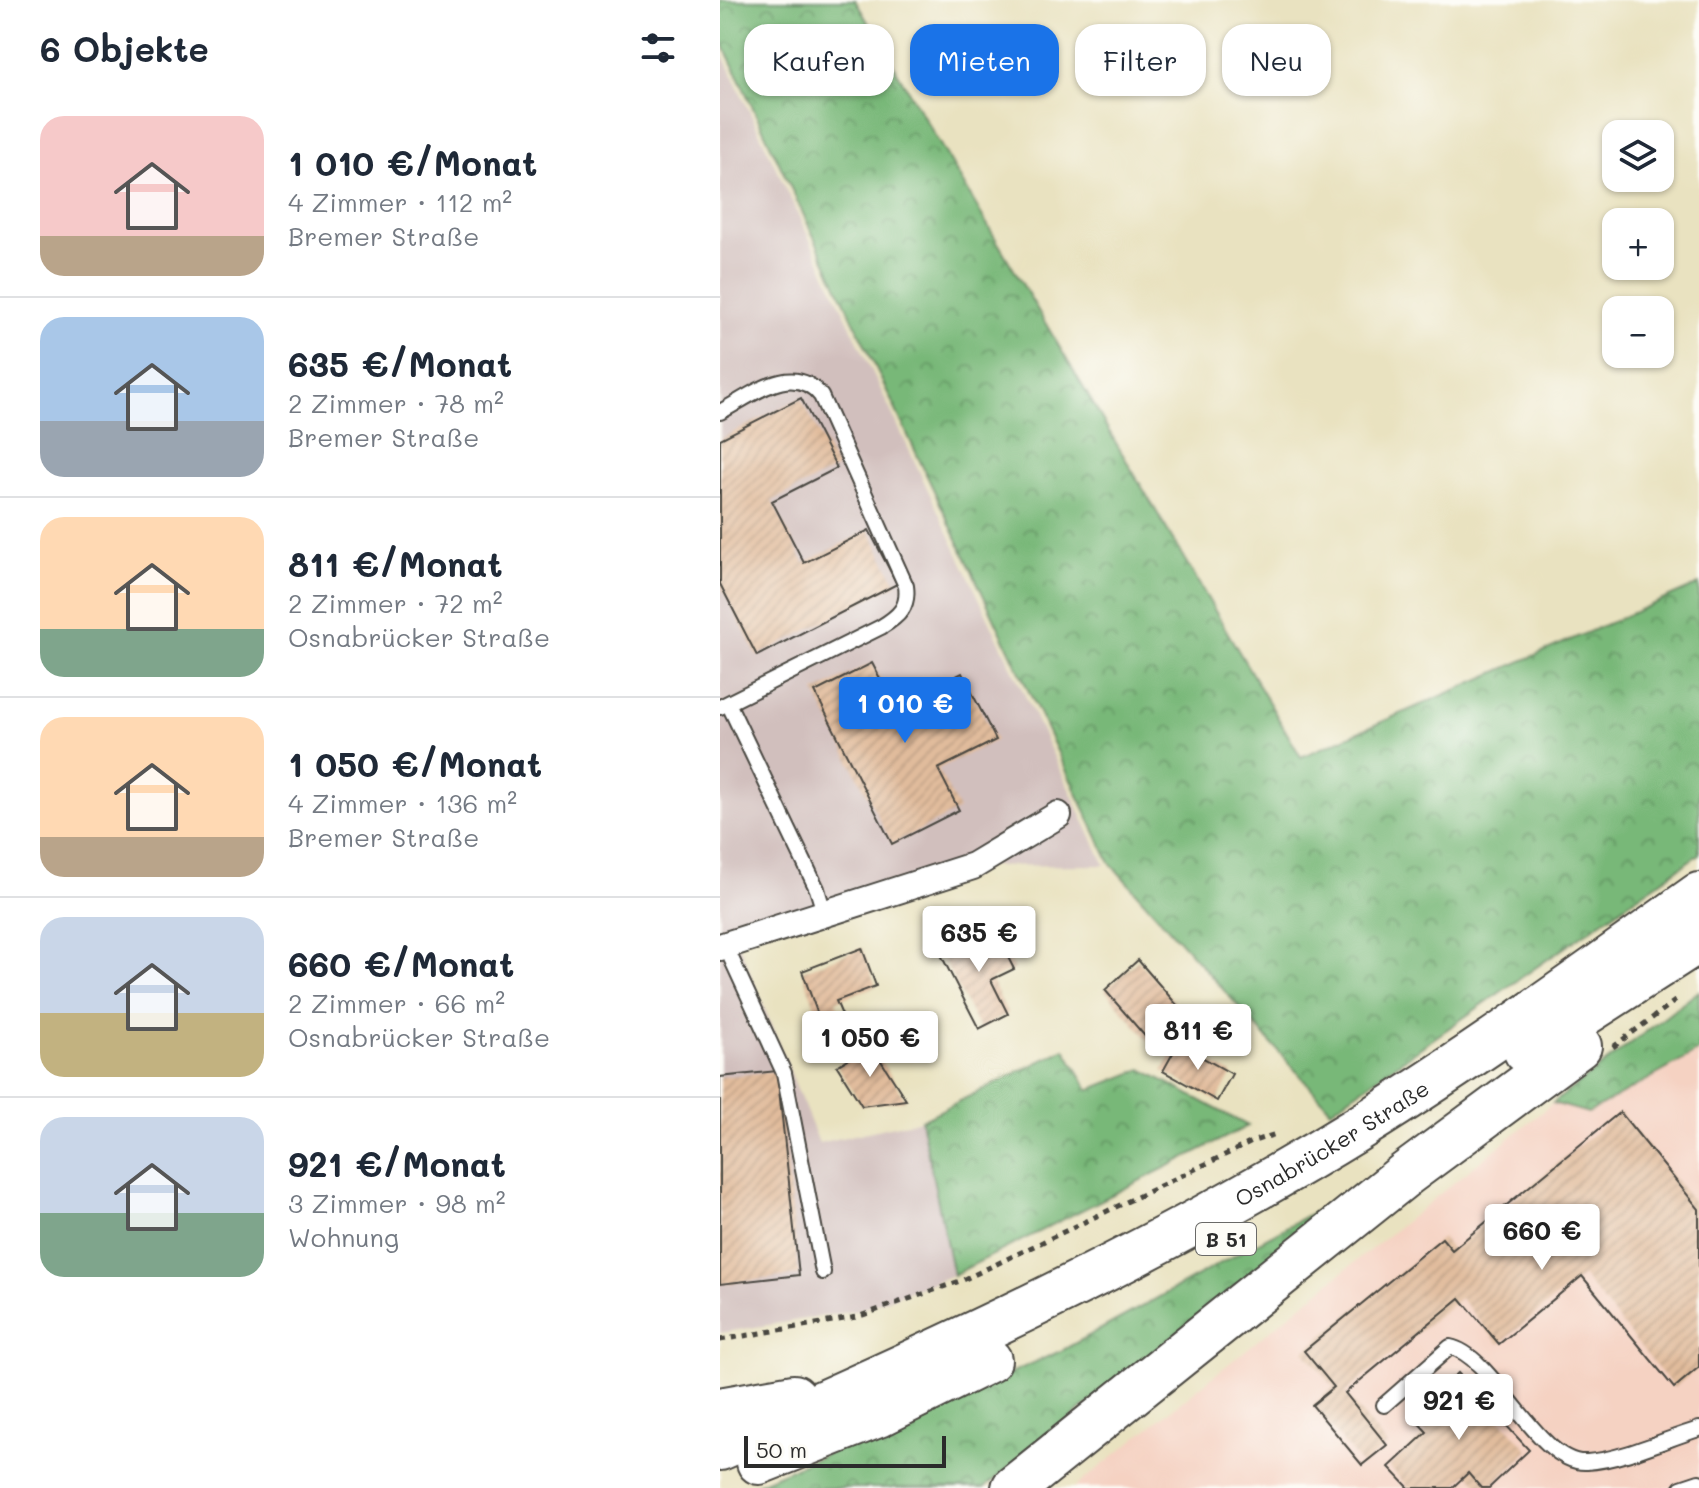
<!DOCTYPE html>
<html lang="de">
<head>
<meta charset="utf-8">
<style>
	body { margin:0; font-family:Mali,sans-serif; background:#f2f2f3; color:#1f2937; height:100vh; display:flex; flex-direction:column; font-size:30px; white-space:nowrap }
	* { box-sizing:border-box; margin:0 }
	p { font-size:26px; color:#747a83 }
	.icon { flex:none; width:44px; height:44px; fill:none; stroke:currentColor; stroke-width:2; stroke-linecap:round; stroke-linejoin:round }
	.map { position:relative; flex:1; overflow:hidden }
	.side { display:flex; flex-direction:column; background:#fff; width:720px }
	.side>* { flex:none }
	.banner { position:absolute; left:24px; top:24px; width:760px; height:72px; display:flex; gap:16px }
	.buttons { position:absolute; left:882px; top:120px; display:grid; gap:16px }
	.buttons a { display:grid; place-items:center; width:72px; height:72px; border-radius:16px; background:#fff; box-shadow:0 2px 6px #0004; font-size:40px }
	.scale { position:absolute; left:24px; bottom:20px; width:202px; box-sizing:border-box; padding-left:8px; border:4px solid #2b2b2b; border-top:0; font-size:22px; line-height:28px; white-space:nowrap; color:#2b2b2b; -webkit-text-stroke:6px #fdfcf7; paint-order:stroke }
	.price { position:absolute; translate:-50% -68px; padding:0 18px; border-radius:8px; background:#fff; color:#222; font-size:26px; line-height:52px; filter:drop-shadow(0 2px 4px #0008) }
	.price::after { content:''; position:absolute; left:50%; top:48px; width:24px; height:18px; margin-left:-12px; background:inherit; clip-path:polygon(0 0,100% 0,50% 100%) }
	.price.on { background:#1a73e8; color:#fff }
	ul { padding:0; list-style:none }
	li { display:flex; align-items:center; gap:24px; height:200px; padding:0 40px }
	li+li { border-top:2px solid #e0e1e3 }
	li span { display:grid; place-items:center; flex:none; width:224px; height:160px; border-radius:24px; color:#555 }
	li>.icon { margin-inline-start:auto }
	span .icon { width:96px; height:96px; fill:#fffc; stroke-width:1 }
	li b { font-size:34px }
	h2 { display:flex; justify-content:space-between; align-items:center; height:96px; padding:0 40px; font-size:34px }
	.chip { padding:0 28px; border-radius:24px; background:#fff; box-shadow:0 2px 6px #0004; font-size:28px; line-height:72px }
	.chip.on { background:#1a73e8; color:#fff }
	main { display:flex; flex:1; min-height:0 }
	.map>svg:first-child { display:block }
	.built { fill:#f5d2c2 }
	.industrial { fill:#d1bfbd }
	.forest { fill:url(#forest-crowns); stroke:#527252; stroke-width:2 }
	.building { fill:url(#building-hatch) }
	.lines { fill:none; stroke-linecap:round; stroke-linejoin:round }
	.lane-casing { stroke:#484641; stroke-width:18 }
	.street-casing { stroke:#484641; stroke-width:30 }
	.highway-casing { stroke:#484641; stroke-width:48 }
	.path { stroke:#484641; stroke-width:5; stroke-dasharray:6 6; stroke-linecap:butt }
	.lane { stroke:#fff; stroke-width:14 }
	.street { stroke:#fff; stroke-width:26 }
	.highway { stroke:#fff; stroke-width:44 }
	.labels { text-anchor:middle; dominant-baseline:central; stroke-width:8; stroke-linejoin:round; paint-order:stroke }
	.shield { fill:#fdfcf7; stroke:#6a6a68; stroke-width:2 }
	.shield-label { font-size:20px; font-weight:bold; fill:#2b2b2b }
	.street-label { font-size:22px; fill:#2b2b2b; stroke:#fdfcf7 }
</style>
</head>
<body>
<main>
<section class="side">
<h2>6 Objekte<svg class="icon" aria-label="filters" viewBox="0 0 24 24"><path d="M4 7h16M4 17h16"/><circle cx="9" cy="7" r="2"/><circle cx="15" cy="17" r="2"/></svg></h2>
<ul>
<li><span style="background:linear-gradient(#f6c9c9 75%,#b9a48a 0)"><svg class="icon" aria-label="home" viewBox="0 0 24 24"><path d="M3 11l9-7 9 7M6 9v11h12V9"/></svg></span><div><b>1 010 €/Monat</b><p>4 Zimmer · 112 m²</p><p>Bremer Straße</p></div></li>
<li><span style="background:linear-gradient(#a9c7e8 65%,#9aa5b1 0)"><svg class="icon" aria-label="home" viewBox="0 0 24 24"><path d="M3 11l9-7 9 7M6 9v11h12V9"/></svg></span><div><b>635 €/Monat</b><p>2 Zimmer · 78 m²</p><p>Bremer Straße</p></div></li>
<li><span style="background:linear-gradient(#ffd9b3 70%,#7fa58c 0)"><svg class="icon" aria-label="home" viewBox="0 0 24 24"><path d="M3 11l9-7 9 7M6 9v11h12V9"/></svg></span><div><b>811 €/Monat</b><p>2 Zimmer · 72 m²</p><p>Osnabrücker Straße</p></div></li>
<li><span style="background:linear-gradient(#ffd9b3 75%,#b9a48a 0)"><svg class="icon" aria-label="home" viewBox="0 0 24 24"><path d="M3 11l9-7 9 7M6 9v11h12V9"/></svg></span><div><b>1 050 €/Monat</b><p>4 Zimmer · 136 m²</p><p>Bremer Straße</p></div></li>
<li><span style="background:linear-gradient(#c9d6e8 60%,#c2b280 0)"><svg class="icon" aria-label="home" viewBox="0 0 24 24"><path d="M3 11l9-7 9 7M6 9v11h12V9"/></svg></span><div><b>660 €/Monat</b><p>2 Zimmer · 66 m²</p><p>Osnabrücker Straße</p></div></li>
<li><span style="background:linear-gradient(#c9d6e8 60%,#7fa58c 0)"><svg class="icon" aria-label="home" viewBox="0 0 24 24"><path d="M3 11l9-7 9 7M6 9v11h12V9"/></svg></span><div><b>921 €/Monat</b><p>3 Zimmer · 98 m²</p><p>Wohnung</p></div></li>
</ul>
</section>
<div class="map">
<svg width="979" height="1488" viewBox="0 0 979 1488">
	<defs>
		<pattern id="forest-crowns" width="20" height="18" patternUnits="userSpaceOnUse" patternTransform="scale(2)"><rect width="20" height="18" fill="#78b878"/><path d="M2 6a3 3 0 1 1 6 0M12 15a3 3 0 1 1 6 0" fill="none" stroke="#639663"/></pattern>
		<pattern id="building-hatch" width="6" height="6" patternUnits="userSpaceOnUse" patternTransform="scale(2)"><rect width="6" height="6" fill="#e1bc9c"/><path d="M-1 1l2-2M0 6l6-6M5 7l2-2" fill="none" stroke="#c1a287"/></pattern>
	</defs>
	<rect width="100%" height="100%" fill="#fdfcf7"/>
	<filter id="ink" filterUnits="userSpaceOnUse"><feTurbulence type="fractalNoise" baseFrequency=".0125" numOctaves="2"/><feDisplacementMap in="SourceGraphic" scale="16" xChannelSelector="R" yChannelSelector="G"/><feConvolveMatrix kernelMatrix="1 2 1 2 8 2 1 2 1" color-interpolation-filters="sRGB"/></filter>
	<filter id="wash" filterUnits="userSpaceOnUse"><feTurbulence type="fractalNoise" baseFrequency=".006" numOctaves="4" result="noise"/><feDisplacementMap in="SourceGraphic" scale="32" xChannelSelector="R" yChannelSelector="G"/><feGaussianBlur stdDeviation="1.8" result="paint"/><feColorMatrix in="noise" values="0 0 0 0 0 0 0 0 0 0 0 0 0 0 0 0 0 1.4 0 .05"/><feComposite in="paint" operator="in"/></filter>
	<g filter="url(#wash)">
		<rect width="100%" height="100%" fill="#e9e2c0"/>
		<!-- built -->
		<path class="built" d="M979,1051V1488H354L833,1103L868,1113Z"/>
		<!-- industrial -->
		<path class="industrial" d="M0,49L385,865L253,866L17,940L99,1143L201,1120L233,1275L139,1310L0,1333Z"/>
		<!-- forest -->
		<path class="forest" d="M0,0H135L581,757L979,584V854L611,1110L390,863L0,38Z
			M979,991V1051L868,1113L833,1103Z
			M345,1049L369,1090L422,1069L528,1126L233,1275L201,1120Z
			M637,1188L264,1488H28L343,1350Z"/>
		<g id="blocks">
			<!-- building -->
			<path class="building" d="M81,398L117,468L52,501L84,563L149,530L177,584L37,656L0,584V439Z
				M152,663L175,707L242,673L276,740L218,769L239,810L172,844L95,692Z
				M272,926L294,969L271,980L288,1014L259,1029L220,953Z
				M142,948L156,986L116,1001L122,1015L101,1023L82,971Z
				M418,960L463,1012L430,1042L385,990Z
				M458,1044L512,1074L497,1101L443,1071Z
				M151,1045L186,1100L142,1106L117,1066Z
				M57,1071L79,1275L0,1284V1077Z
				M900,1112L979,1209V1367L954,1388L862,1276L779,1344L740,1298L625,1393L667,1445L642,1465L592,1405L614,1387L584,1351L722,1238L732,1250Z
				M738,1373L809,1450L769,1488H761L748,1473L732,1488H689L669,1467L707,1432L692,1416Z"/>
		</g>
	</g>
	<g filter="url(#ink)">
		<use href="#blocks" fill-opacity="0" stroke="#484641" stroke-width="2"/>
		<g class="lines">
			<defs>
				<path id="lane" d="M0,412C31,396 73,360 101,396L186,586C189,607 179,616 161,627L0,707
					M8,703L97,889L104,912
					M5,945L64,1073L103,1272
					M664,1405L730,1347C774,1355 818,1466 867,1462C901,1460 946,1439 979,1429
					M961,1488L979,1482"/>
				<path id="street" d="M0,947L253,866L338,815"/>
				<g id="highway">
					<path d="M806,1051L979,940"/>
					<path d="M0,1410L74,1397"/>
					<path id="s1" d="M0,1448C219,1353 436,1253 639,1128C755,1056 867,975 979,895"/>
					<path d="M39,1462L158,1415L269,1360"/>
					<path d="M294,1488L686,1174L859,1046"/>
				</g>
			</defs>
			<!-- lane casing -->
			<use href="#lane" class="lane-casing"/>
			<!-- street casing -->
			<use href="#street" class="street-casing"/>
			<!-- highway casing -->
			<use href="#highway" class="highway-casing"/>
			<!-- path -->
			<path class="path" d="M893,1047L959,998
				M0,1340L137,1317L243,1280L534,1141L559,1133"/>
			<!-- lane -->
			<use href="#lane" class="lane"/>
			<!-- street -->
			<use href="#street" class="street"/>
			<!-- highway -->
			<use href="#highway" class="highway"/>
		</g>
	</g>
	<g class="labels">
		<!-- shield labels -->
		<rect class="shield" x="476" y="1223" width="60" height="32" rx="6"/>
		<g class="shield-label">
			<text x="506" y="1239">B 51</text>
		</g>
		<!-- street labels -->
		<g class="street-label">
			<text stroke="none"><textPath href="#s1" startOffset="684">Osnabrücker Straße</textPath></text>
		</g>
	</g>
</svg>
<div class="buttons">
<a><svg class="icon" aria-label="layers" viewBox="0 0 24 24"><path d="M12 4l9 5-9 5-9-5zM3 14l9 5 9-5"/></svg></a>
<a>+</a>
<a>−</a>
</div>
<div class="scale">50 m</div>
<b class="price on" style="left:185px;top:745px">1 010 €</b>
<b class="price" style="left:259px;top:974px">635 €</b>
<b class="price" style="left:478px;top:1072px">811 €</b>
<b class="price" style="left:150px;top:1079px">1 050 €</b>
<b class="price" style="left:822px;top:1272px">660 €</b>
<b class="price" style="left:739px;top:1442px">921 €</b>
<div class="banner">
<a class="chip">Kaufen</a>
<a class="chip on">Mieten</a>
<a class="chip">Filter</a>
<a class="chip">Neu</a>
</div>
</div>
</main>
</body>
</html>
